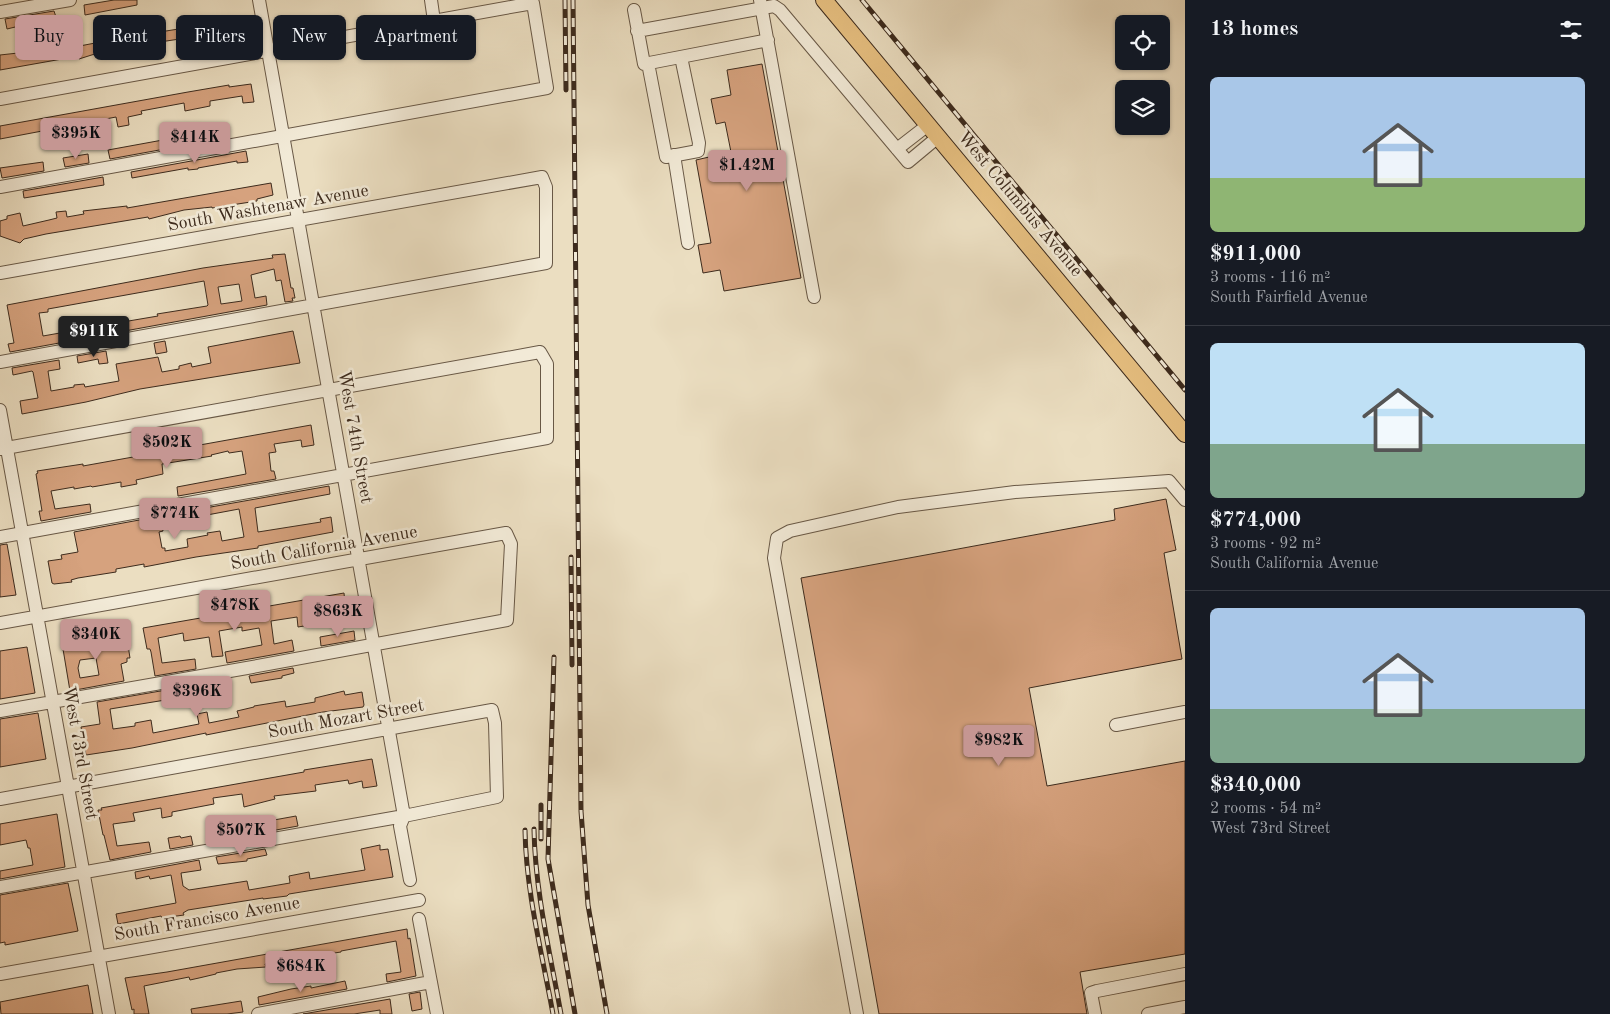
<!DOCTYPE html>
<html lang="en">
<head>
<meta charset="utf-8">
<style>
	body { margin:0; font-family:"Old Standard TT",serif; background:#20242c; color:#f1f3f6; height:100vh; display:flex; flex-direction:column; font-size:19px; white-space:nowrap }
	* { box-sizing:border-box; margin:0 }
	p { font-size:16px; color:#9ea1a6 }
	.icon { flex:none; width:28px; height:28px; fill:none; stroke:currentColor; stroke-width:2; stroke-linecap:round; stroke-linejoin:round }
	.map { position:relative; flex:1; overflow:hidden }
	.details { display:flex; flex-direction:column; background:#171b24; width:425px }
	.details>* { flex:none }
	.banner { position:absolute; left:15px; top:15px; width:475px; height:45px; display:flex; gap:10px }
	.tools { position:absolute; left:1115px; top:15px; display:grid; gap:10px }
	.tools a { display:grid; place-items:center; width:55px; height:55px; border-radius:8px; background:#171b24; box-shadow:0 1px 4px #0004; font-size:25px }
	.price { position:absolute; translate:-50% -42px; padding:0 11px; border-radius:5px; background:#c59692; color:#111; font-size:16px; line-height:32px; filter:drop-shadow(0 1px 2px #0008) }
	.price::after { content:''; position:absolute; left:50%; top:30px; width:15px; height:11px; margin-left:-8px; background:inherit; clip-path:polygon(0 0,100% 0,50% 100%) }
	.price.on { background:#222; color:#fff }
	ul { padding:0; list-style:none }
	li { display:grid; align-content:center; gap:10px; height:265px; padding:0 25px }
	li+li { border-top:1px solid #363941 }
	li span { display:grid; place-items:center; height:155px; border-radius:8px; color:#555 }
	li>.icon { margin-inline-start:auto }
	span .icon { width:90px; height:90px; fill:#fffc; stroke-width:1 }
	li b { font-size:21px }
	h2 { display:flex; justify-content:space-between; align-items:center; height:60px; padding:0 25px; font-size:21px }
	.pill { padding:0 18px; border-radius:8px; background:#171b24; box-shadow:0 1px 4px #0004; font-size:18px; line-height:45px }
	.pill.on { background:#c59692; color:#111 }
	main { display:flex; flex:1; min-height:0 }
	.map>svg:first-child { display:block }
	.building { fill:#d6a27e; stroke:#3d2b1d; fill-rule:evenodd }
	.lines { fill:none; stroke-linecap:round; stroke-linejoin:round }
	.minor-casing { stroke:#685846; stroke-width:14 }
	.major-casing { stroke:#3d2b1d; stroke-width:18 }
	.minor { stroke:#f2ead7; stroke-width:12 }
	.major { stroke:#e6bf80; stroke-width:16 }
	.rail-casing { stroke:#3d2b1d; stroke-width:5 }
	.rail { stroke:#f2ead7; stroke-width:3; stroke-dasharray:9; stroke-linecap:butt }
	.labels { text-anchor:middle; dominant-baseline:central; stroke-width:5; stroke-linejoin:round; paint-order:stroke }
	.street-label { font-size:18px; fill:#3d2b1d; stroke:#f2ead7 }
</style>
</head>
<body>
<main>
<div class="map">
<svg width="1185" height="1014" viewBox="0 0 1185 1014">
	<rect width="100%" height="100%" fill="#ebdec1"/>
	<filter id="stains"><feTurbulence type="fractalNoise" baseFrequency=".004" numOctaves="4"/><feColorMatrix values="0 0 0 0 .2 0 0 0 0 .09 0 0 0 0 .02 0 0 0 .5 -.17"/></filter>
	<radialGradient id="worn" r=".72"><stop offset=".6" stop-color="#630" stop-opacity="0"/><stop offset="1" stop-color="#630" stop-opacity=".3"/></radialGradient>
	<!-- building -->
	<path class="building" d="M114,0H137V5L85,15L84,5Z
		M54,11L56,17L7,29L5,19Z
		M241,18L242,28L239,30L140,45L101,52L79,59V56L0,70V55L18,53L19,57L54,50V49L63,47L64,49L116,39L191,27V24L200,23L201,24Z
		M762,64L801,278L724,291L720,270L703,273L698,245L711,243L696,160L731,152L725,122L716,124L711,99L731,95L727,70Z
		M251,84L254,102L243,103L242,96L210,101V106L185,111L184,103L141,111L142,114L128,117L129,125L118,127L116,117L0,139V126L188,92L229,85V87Z
		M223,129L225,138L110,159L108,150Z
		M246,151L248,162L237,163V161L198,168V169L188,170V168L132,178L131,172Z
		M88,154L89,163L65,167L63,158Z
		M43,162L44,171L2,178L0,168Z
		M103,177L104,185L24,198L23,191Z
		M271,183L273,195L257,199V201L212,208V207L184,210L149,219L148,217L46,234L24,239L20,243L0,236V221L7,219V216L20,213L23,226L49,220L57,218L56,212L66,211L67,217L84,214L83,211L127,206V208Z
		M285,254L291,288H293L295,298H292L293,301L285,302L281,280L276,281L274,269L251,275L255,298L266,296L267,305L10,352L8,344L14,343L7,305L203,268L273,258L272,255ZM204,281L208,305L207,306L157,314L158,316L99,326V323L88,325V328L43,336L39,313L48,312V309ZM239,284L242,301L221,304L218,287Z
		M293,331L300,363L140,389L86,402L22,414L20,401L38,398L33,372L32,371L13,375L12,368L59,360L60,369L48,371L51,391L74,387V385L84,384L85,387L119,381L116,364L158,357L162,372L179,369V366L191,363L192,367L211,363L208,347Z
		M165,341L167,352L156,354L154,343Z
		M106,351L108,363L99,364L98,359L78,363L77,356Z
		M311,425L314,445L302,447L301,440L274,444L276,452L269,453L271,471H274L276,479L178,496L177,487L246,474L242,451L229,453L228,451L211,455L212,456L162,464L163,474L136,480L137,484L121,487V482L92,487L91,486L74,489V487L51,491L55,509L90,504L91,512L41,521L39,511H42L36,474L38,473L37,471L83,464V466Z
		M329,486L330,494L255,508L258,532L321,522L320,519L331,517L333,532L258,546V548L196,557L144,567V564L116,569V572L78,578L71,580L72,582L54,584L52,583L48,561L62,559L61,555L78,552L74,532L172,514L173,523L162,525L163,531L159,532L162,548H165V551L188,547L187,539L208,535L207,533L220,531L222,541L244,537L239,509L207,515L205,508Z
		M1166,499L1176,550L1164,553L1182,659L1029,688L1047,786L1185,761V954L1080,972L1087,1014H879L801,578L1115,520L1114,509Z
		M7,544L16,595L0,597V545Z
		M344,593L345,604L308,610L310,625L298,627L297,617L271,621L274,644L292,640L294,651L227,663L225,652L262,645L259,628L242,631V627L219,631L223,656L212,657L209,637L184,641L183,633L158,638L162,663L195,659L196,669L155,676L151,652L150,649H147L143,628Z
		M354,631L355,640L321,646L320,637Z
		M123,632L124,634L126,633L130,658H127V662L121,664L124,681L70,691L62,643ZM96,658L99,675L80,678L78,668L80,660Z
		M27,647L35,693L0,699V651Z
		M293,668L294,673L282,676V678L251,683L249,676Z
		M218,681L219,688L201,692L202,696L191,698L190,696L110,709L113,729L135,726V723L151,720L153,733L199,724L197,714L207,712L209,723L239,717L237,711L254,707V706L285,701L286,707L315,702V698L344,691L345,695L362,692L364,705L363,707L323,712L206,735V733L201,734L132,748L86,755L81,727L100,724L97,702Z
		M38,713L46,759L0,767V719Z
		M372,759L377,786L363,788L362,781L349,784L348,780L315,785L316,791L274,796L275,799L244,807L242,794L213,798L214,804L172,812V816L162,818L161,808L133,813L135,821L113,824L117,846L149,842L151,852L110,860L104,835H103L98,810H102L101,808L304,772V770Z
		M57,814L65,867L0,879V871L33,865L30,848H28L26,840L0,845V824Z
		M296,816L298,826L254,834L252,824Z
		M180,836L181,838L191,836L193,845L170,849L168,838Z
		M380,845V850L388,849L393,877L289,894L287,896L263,899V898L188,910L183,913L184,915L162,918L161,916L118,924L116,914L176,903L171,875L150,879L149,876L136,879L135,872L199,860L201,870L181,873L183,886L189,890L247,881L249,890L290,883L289,876L309,872L310,879L365,870L361,849Z
		M265,849L267,855L247,859V861L218,864L216,857Z
		M68,883L78,931L5,945V942L0,943V895Z
		M407,929L408,939L410,938L416,976L387,982L386,974L401,972L396,941L341,951V952L301,958V961L291,962L290,959L265,964L266,967L237,969L216,973V974L199,978L190,980L189,977L144,986L149,1014H134V1009L132,1010L125,978L167,972Z
		M345,981L347,989L259,1005L258,997L291,989L311,986V988Z
		M88,985L93,1014H1L0,1002Z
		M420,992L422,1009L412,1011L409,994Z
		M390,999L392,1014H380V1010L354,1014H303Z
		M241,1001L243,1012L227,1014H192L191,1009Z"/>
	<g class="lines">
		<defs>
			<path id="minor" d="M259,0L404,816L400,826L410,880
				M431,0L434,21
				M760,0L814,297
				M634,10L644,64L768,40
				M0,12L70,0
				M637,31L774,6L780,10L908,162L938,137
				M648,63L666,157L698,151L699,143L681,57
				M0,99L533,3L547,88L0,187
				M897,149L928,125
				M674,155L688,243
				M0,273L542,177L546,187V263L0,362
				M0,410L109,1014
				M0,449L540,352L547,364V438L0,537
				M0,623L506,533L511,544L507,620L247,668L0,711
				M1116,725L1185,712
				M0,799L492,710L495,723L497,797L404,816L0,887
				M419,919L437,1014
				M0,974L419,900
				M258,1014L431,982
				M857,1014L774,558L777,538L790,531L898,507L1015,492L1169,481L1185,500
				M1095,1014L1091,993L1097,991L1185,974
				M1148,1014L1185,1007"/>
			<path id="major" d="M824,0L1185,434"/>
		</defs>
		<!-- minor casing -->
		<use href="#minor" class="minor-casing"/>
		<!-- major casing -->
		<use href="#major" class="major-casing"/>
		<!-- minor -->
		<use href="#minor" class="minor"/>
		<!-- major -->
		<use href="#major" class="major"/>
		<defs>
			<path id="rail" d="M565,0L566,90
				M573,0L581,811L588,905L607,1014
				M862,0L1185,390
				M571,557L572,665
				M554,657L548,859L575,1014
				M534,829C535,891 550,953 561,1014
				M525,830C526,892 542,953 553,1014
				M541,839V805"/>
		</defs>
		<!-- rail casing -->
		<use href="#rail" class="rail-casing"/>
		<!-- rail -->
		<use href="#rail" class="rail"/>
	</g>
	<g class="labels">
		<!-- street labels -->
		<g class="street-label">
			<text transform="translate(1020 204) rotate(50)">West Columbus Avenue</text>
			<text transform="translate(268 208) rotate(-10)">South Washtenaw Avenue</text>
			<text transform="translate(355 437) rotate(80)">West 74th Street</text>
			<text transform="translate(324 548) rotate(-10)">South California Avenue</text>
			<text transform="translate(346 719) rotate(-10)">South Mozart Street</text>
			<text transform="translate(80 753) rotate(80)">West 73rd Street</text>
			<text transform="translate(207 919) rotate(-10)">South Francisco Avenue</text>
		</g>
	</g>
	<rect width="100%" height="100%" filter="url(#stains)"/>
	<rect width="100%" height="100%" fill="url(#worn)"/>
</svg>
<div class="tools">
<a><svg class="icon" aria-label="locate" viewBox="0 0 24 24"><circle cx="12" cy="12" r="6"/><path d="M12 2v4M12 18v4M2 12h4M18 12h4"/></svg></a>
<a><svg class="icon" aria-label="layers" viewBox="0 0 24 24"><path d="M12 4l9 5-9 5-9-5zM3 14l9 5 9-5"/></svg></a>
</div>
<b class="price" style="left:76px;top:160px">$395K</b>
<b class="price" style="left:195px;top:164px">$414K</b>
<b class="price" style="left:747px;top:192px">$1.42M</b>
<b class="price on" style="left:94px;top:358px">$911K</b>
<b class="price" style="left:167px;top:469px">$502K</b>
<b class="price" style="left:175px;top:540px">$774K</b>
<b class="price" style="left:235px;top:632px">$478K</b>
<b class="price" style="left:338px;top:638px">$863K</b>
<b class="price" style="left:96px;top:661px">$340K</b>
<b class="price" style="left:197px;top:718px">$396K</b>
<b class="price" style="left:999px;top:767px">$982K</b>
<b class="price" style="left:241px;top:857px">$507K</b>
<b class="price" style="left:301px;top:993px">$684K</b>
<div class="banner">
<a class="pill on">Buy</a>
<a class="pill">Rent</a>
<a class="pill">Filters</a>
<a class="pill">New</a>
<a class="pill">Apartment</a>
</div>
</div>
<section class="details">
<h2>13 homes<svg class="icon" aria-label="filters" viewBox="0 0 24 24"><path d="M4 7h16M4 17h16"/><circle cx="9" cy="7" r="2"/><circle cx="15" cy="17" r="2"/></svg></h2>
<ul>
<li><span style="background:linear-gradient(#a9c7e8 65%,#8fb573 0)"><svg class="icon" aria-label="home" viewBox="0 0 24 24"><path d="M3 11l9-7 9 7M6 9v11h12V9"/></svg></span><div><b>$911,000</b><p>3 rooms · 116 m²</p><p>South Fairfield Avenue</p></div></li>
<li><span style="background:linear-gradient(#bfe0f5 65%,#7fa58c 0)"><svg class="icon" aria-label="home" viewBox="0 0 24 24"><path d="M3 11l9-7 9 7M6 9v11h12V9"/></svg></span><div><b>$774,000</b><p>3 rooms · 92 m²</p><p>South California Avenue</p></div></li>
<li><span style="background:linear-gradient(#a9c7e8 65%,#7fa58c 0)"><svg class="icon" aria-label="home" viewBox="0 0 24 24"><path d="M3 11l9-7 9 7M6 9v11h12V9"/></svg></span><div><b>$340,000</b><p>2 rooms · 54 m²</p><p>West 73rd Street</p></div></li>
</ul>
</section>
</main>
</body>
</html>
